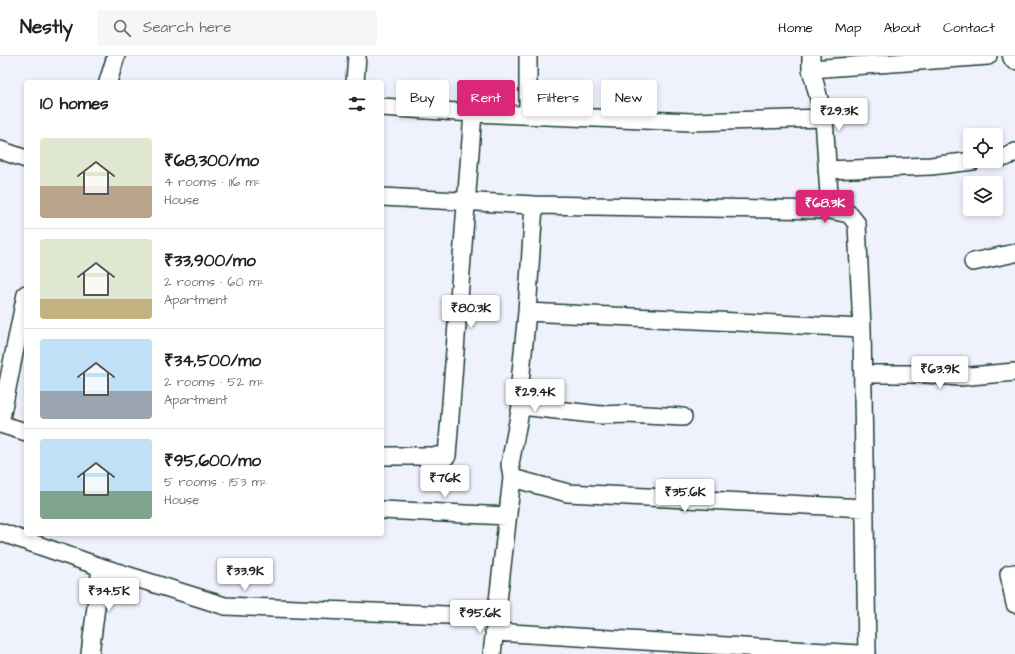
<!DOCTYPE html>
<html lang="en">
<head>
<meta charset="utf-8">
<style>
	body { margin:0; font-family:"Architects Daughter",sans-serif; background:#f6f6f6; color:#202124; height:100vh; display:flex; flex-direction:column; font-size:15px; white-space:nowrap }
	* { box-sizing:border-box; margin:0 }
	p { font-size:13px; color:#757577 }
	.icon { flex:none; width:22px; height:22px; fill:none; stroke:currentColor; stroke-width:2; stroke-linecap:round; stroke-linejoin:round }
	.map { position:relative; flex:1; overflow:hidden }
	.panel { position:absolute; left:24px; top:24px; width:360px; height:456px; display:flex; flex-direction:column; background:#fff; border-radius:4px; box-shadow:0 2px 6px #0003 }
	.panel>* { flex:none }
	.top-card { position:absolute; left:396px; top:24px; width:380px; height:36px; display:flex; gap:8px }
	.buttons { position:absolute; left:963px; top:72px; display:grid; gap:8px }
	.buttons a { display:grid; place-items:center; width:40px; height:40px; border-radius:4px; background:#fff; box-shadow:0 2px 6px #0003; font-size:20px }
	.price { position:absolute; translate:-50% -34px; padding:0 9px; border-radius:4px; background:#fff; color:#222; font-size:13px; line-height:26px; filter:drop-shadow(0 1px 2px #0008) }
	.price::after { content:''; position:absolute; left:50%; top:24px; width:12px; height:9px; margin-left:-6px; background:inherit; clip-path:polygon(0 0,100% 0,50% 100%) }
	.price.current { background:#db2777; color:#fff }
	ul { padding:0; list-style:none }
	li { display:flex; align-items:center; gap:12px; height:100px; padding:0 16px }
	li+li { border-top:1px solid #e0e0e0 }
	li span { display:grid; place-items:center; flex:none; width:112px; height:80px; border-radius:4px; color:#555 }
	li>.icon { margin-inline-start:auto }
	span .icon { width:48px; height:48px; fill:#fffc; stroke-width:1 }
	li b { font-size:17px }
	h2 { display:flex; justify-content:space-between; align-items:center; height:48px; padding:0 16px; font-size:17px }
	.chip { padding:0 14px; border-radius:4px; background:#fff; box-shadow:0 2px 6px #0003; font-size:14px; line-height:36px }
	.chip.current { background:#db2777; color:#fff }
	header { display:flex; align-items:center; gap:24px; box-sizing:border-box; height:56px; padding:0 20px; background:#fff; border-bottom:1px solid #e0e0e0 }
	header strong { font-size:19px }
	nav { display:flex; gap:22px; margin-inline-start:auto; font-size:14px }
	.search { width:280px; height:36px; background:#f6f6f6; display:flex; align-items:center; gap:10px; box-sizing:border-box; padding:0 14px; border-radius:4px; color:#757577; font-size:15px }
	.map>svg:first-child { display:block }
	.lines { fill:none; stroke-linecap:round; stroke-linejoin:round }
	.street-casing { stroke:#1f3d34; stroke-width:20 }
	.secondary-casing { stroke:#1f3d34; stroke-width:25 }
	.street { stroke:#fff; stroke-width:17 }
	.secondary { stroke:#fff; stroke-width:22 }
</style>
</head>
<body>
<header>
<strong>Nestly</strong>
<div class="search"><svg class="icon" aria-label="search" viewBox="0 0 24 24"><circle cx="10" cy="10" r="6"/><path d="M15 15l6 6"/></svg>Search here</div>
<nav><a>Home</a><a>Map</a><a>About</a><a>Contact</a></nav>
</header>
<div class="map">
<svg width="1015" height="598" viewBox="0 0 1015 598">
	<rect width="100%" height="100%" fill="#eff2fc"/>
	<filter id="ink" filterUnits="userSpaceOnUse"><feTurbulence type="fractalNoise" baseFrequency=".025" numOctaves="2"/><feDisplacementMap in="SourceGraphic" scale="8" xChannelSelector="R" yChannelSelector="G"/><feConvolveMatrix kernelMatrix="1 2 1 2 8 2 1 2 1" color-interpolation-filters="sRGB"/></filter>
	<g filter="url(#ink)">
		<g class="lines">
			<defs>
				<path id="street" d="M528,0V59
					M811,0V13L824,62L830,154
					M811,13L988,0
					M108,26L116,0
					M355,26L357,0
					M382,51L473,57L692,66L824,62
					M0,94L26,103
					M996,102L1006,101L1015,96
					M827,114L931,110L973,105
					M382,141L534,149L830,154L849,158L857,168L862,272L867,598
					M973,206L1015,197
					M527,256L862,272
					M863,318H927L959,321L1015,316
					M521,350L601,359L627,358L683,361
					M0,367L26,238
					M0,368L26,376
					M382,400H447L473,57
					M512,422L568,437L865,452
					M382,454L507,460
					M0,476L101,511L225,550L496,561
					M1015,517L1009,518L1015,548
					M494,576L859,598
					M90,598L101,511
					M492,598L512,422L510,408L521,350L519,337L527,256L534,149"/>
				<path id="secondary" d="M1014,0L1015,2"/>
			</defs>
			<!-- street casing -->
			<use href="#street" class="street-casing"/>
			<!-- secondary casing -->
			<use href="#secondary" class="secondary-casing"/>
			<!-- street -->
			<use href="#street" class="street"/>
			<!-- secondary -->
			<use href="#secondary" class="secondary"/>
		</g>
	</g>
</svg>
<div class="buttons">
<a><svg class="icon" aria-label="locate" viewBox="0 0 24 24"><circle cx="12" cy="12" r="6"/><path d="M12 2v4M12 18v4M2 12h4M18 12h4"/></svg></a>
<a><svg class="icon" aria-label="layers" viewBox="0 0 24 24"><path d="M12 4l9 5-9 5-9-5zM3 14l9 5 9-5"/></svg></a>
</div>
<b class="price" style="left:839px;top:76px">₹29.3K</b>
<b class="price current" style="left:825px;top:168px">₹68.3K</b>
<b class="price" style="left:471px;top:273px">₹80.3K</b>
<b class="price" style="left:940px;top:334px">₹63.9K</b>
<b class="price" style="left:535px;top:357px">₹29.4K</b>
<b class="price" style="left:445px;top:443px">₹76K</b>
<b class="price" style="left:685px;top:457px">₹35.6K</b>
<b class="price" style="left:245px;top:536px">₹33.9K</b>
<b class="price" style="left:109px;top:556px">₹34.5K</b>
<b class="price" style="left:480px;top:578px">₹95.6K</b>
<div class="top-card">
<a class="chip">Buy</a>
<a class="chip current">Rent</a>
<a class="chip">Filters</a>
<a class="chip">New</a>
</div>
<section class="panel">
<h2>10 homes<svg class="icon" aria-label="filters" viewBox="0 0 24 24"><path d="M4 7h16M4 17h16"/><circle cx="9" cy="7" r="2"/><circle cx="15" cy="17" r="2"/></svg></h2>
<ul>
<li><span style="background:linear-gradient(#dfe7d0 60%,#b9a48a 0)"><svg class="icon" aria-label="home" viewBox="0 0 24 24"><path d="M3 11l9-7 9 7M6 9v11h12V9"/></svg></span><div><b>₹68,300/mo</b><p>4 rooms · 116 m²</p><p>House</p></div></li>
<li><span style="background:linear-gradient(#dfe7d0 75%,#c2b280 0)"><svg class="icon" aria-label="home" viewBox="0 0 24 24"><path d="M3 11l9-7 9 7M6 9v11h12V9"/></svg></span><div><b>₹33,900/mo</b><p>2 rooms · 60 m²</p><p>Apartment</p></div></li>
<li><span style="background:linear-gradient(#bfe0f5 65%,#9aa5b1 0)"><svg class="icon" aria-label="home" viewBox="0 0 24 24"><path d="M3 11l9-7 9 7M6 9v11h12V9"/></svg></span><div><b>₹34,500/mo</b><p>2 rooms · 52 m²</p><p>Apartment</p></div></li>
<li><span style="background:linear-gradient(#bfe0f5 65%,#7fa58c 0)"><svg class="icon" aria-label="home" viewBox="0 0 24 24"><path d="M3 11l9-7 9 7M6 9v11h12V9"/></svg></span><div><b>₹95,600/mo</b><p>5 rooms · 153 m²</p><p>House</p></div></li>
</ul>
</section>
</div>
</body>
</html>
